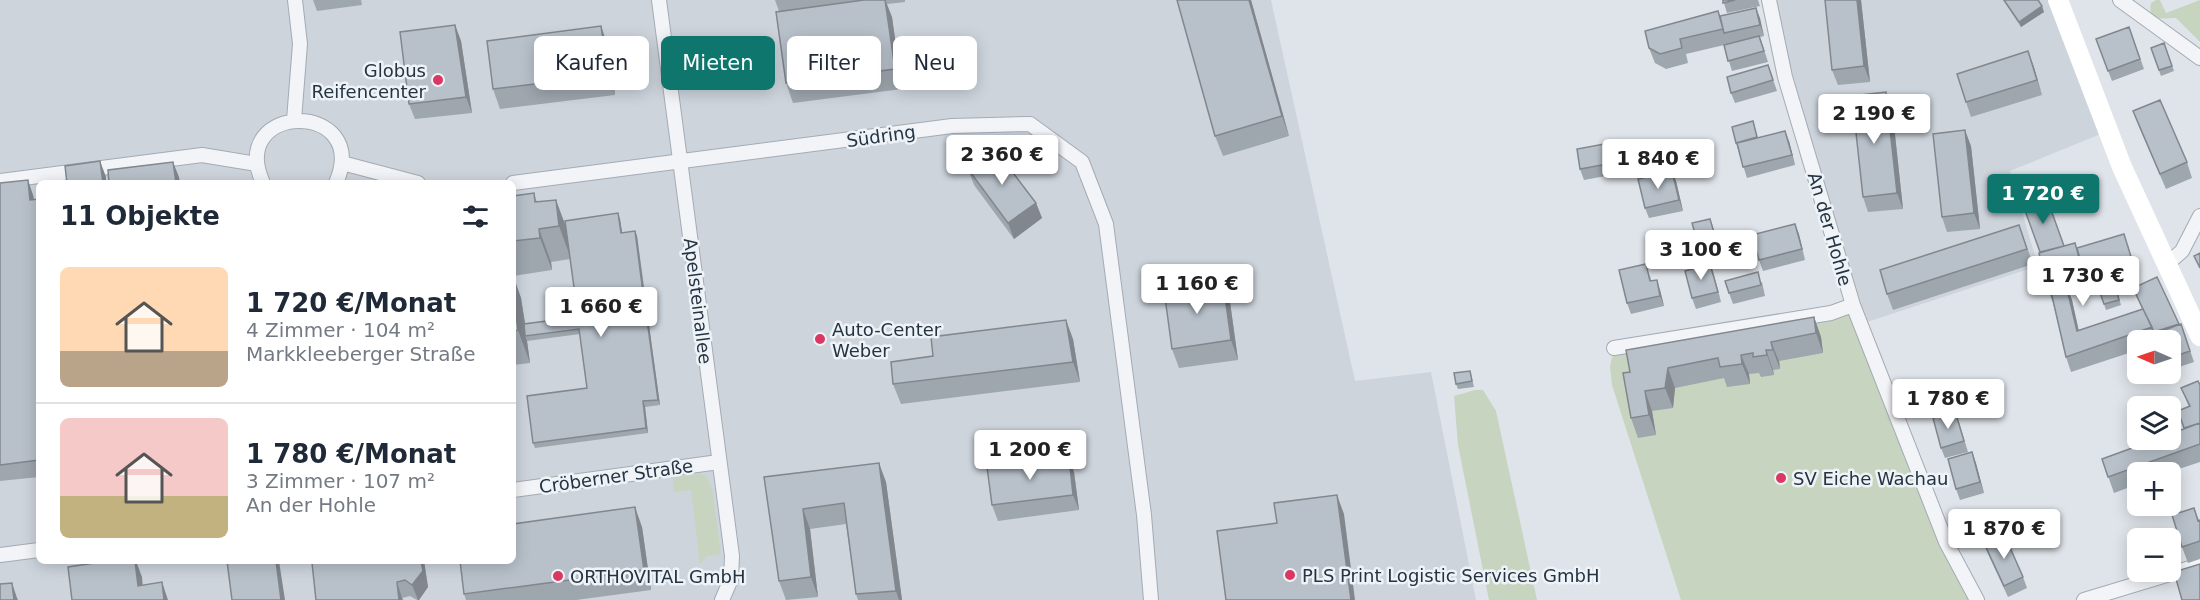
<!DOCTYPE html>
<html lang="de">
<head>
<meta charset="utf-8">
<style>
	body { margin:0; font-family:"DejaVu Sans",sans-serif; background:#f2f2f3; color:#1f2937; height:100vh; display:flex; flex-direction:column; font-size:22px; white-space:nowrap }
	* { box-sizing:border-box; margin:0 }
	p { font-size:20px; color:#747a83 }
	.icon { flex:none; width:33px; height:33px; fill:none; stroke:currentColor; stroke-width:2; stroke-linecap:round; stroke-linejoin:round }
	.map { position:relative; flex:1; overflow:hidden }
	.side { position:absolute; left:36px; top:180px; width:480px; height:384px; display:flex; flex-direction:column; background:#fff; border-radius:9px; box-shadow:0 3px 15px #0003 }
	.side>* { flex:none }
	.guide { position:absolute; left:534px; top:36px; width:570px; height:54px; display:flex; gap:12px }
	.needle { width:39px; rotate:272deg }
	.fabs { position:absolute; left:2127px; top:330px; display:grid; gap:12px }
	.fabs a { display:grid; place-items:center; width:54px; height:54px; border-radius:9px; background:#fff; box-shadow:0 3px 15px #0003; font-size:30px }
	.price { position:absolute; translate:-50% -51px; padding:0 14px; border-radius:6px; background:#fff; color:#222; font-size:20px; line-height:39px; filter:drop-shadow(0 2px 3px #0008) }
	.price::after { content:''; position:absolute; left:50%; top:36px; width:18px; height:14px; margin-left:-9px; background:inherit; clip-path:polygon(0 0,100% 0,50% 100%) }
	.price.active { background:#0f766e; color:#fff }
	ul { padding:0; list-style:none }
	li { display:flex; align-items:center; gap:18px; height:150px; padding:0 24px }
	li+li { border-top:2px solid #e0e1e3 }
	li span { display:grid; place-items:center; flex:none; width:168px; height:120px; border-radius:9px; color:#555 }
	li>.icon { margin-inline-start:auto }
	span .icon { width:72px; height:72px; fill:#fffc; stroke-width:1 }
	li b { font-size:26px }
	h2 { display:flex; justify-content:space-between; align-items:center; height:72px; padding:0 24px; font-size:26px }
	.tag { padding:0 21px; border-radius:9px; background:#fff; box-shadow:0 3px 15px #0003; font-size:21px; line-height:54px }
	.tag.active { background:#0f766e; color:#fff }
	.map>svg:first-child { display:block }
	.built { fill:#cdd4dc; fill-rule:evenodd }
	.green { fill:#c7d4bf }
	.water { fill:#96b7cd }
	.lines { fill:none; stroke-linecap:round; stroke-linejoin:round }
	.street-casing { stroke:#a4abb4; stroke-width:16 }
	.street { stroke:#f2f4f7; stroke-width:14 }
	.secondary { stroke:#fff; stroke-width:20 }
	.wall { fill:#9ea6ae; fill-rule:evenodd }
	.shaded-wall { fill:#81878d }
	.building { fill:#b8c1ca; stroke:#81878d; stroke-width:1.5 }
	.poi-dot { fill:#da3862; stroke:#eef3f7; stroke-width:2 }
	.labels { text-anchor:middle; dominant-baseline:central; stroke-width:5; stroke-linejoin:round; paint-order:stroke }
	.poi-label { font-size:18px; fill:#263342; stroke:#eef3f7; text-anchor:start }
	.street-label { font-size:18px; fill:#263342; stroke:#eef3f7 }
</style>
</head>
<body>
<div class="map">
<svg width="2200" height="600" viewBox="0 0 2200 600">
	<rect width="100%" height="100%" fill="#dfe4ea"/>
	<!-- built -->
	<path class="built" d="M0,0H1271L1355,381L1431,372L1476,600H0ZM39,183H513V561H39Z
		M1772,0H2058L2108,131L2010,171L2038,266L1861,324Z"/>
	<!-- green -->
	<path class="green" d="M2156,0H2160L2166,13L2200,0V42L2176,18C2164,18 2147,23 2151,3Z
		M1853,305L1977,600H1681L1612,385L1610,367L1614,348Z
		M1475,390H1483L1496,411L1537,600H1489L1458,445L1454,396Z
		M700,474L706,476L712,488L721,554L707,556L700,564L691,490L674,492L673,477Z"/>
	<!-- water -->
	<path class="water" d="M1677,151L1681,169L1667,172L1663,154Z"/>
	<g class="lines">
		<defs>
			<path id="street" d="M659,0L732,556L731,579L722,600
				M1769,0L1785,77L1853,305L1946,542L1977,600
				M2120,0L2200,58
				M294,120L300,44L295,0
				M342,163L418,183
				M0,181L202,155L257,164
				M263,183C226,101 372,100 336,183
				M513,183L952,126L1030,124L1082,162L1106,224L1144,515L1151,600
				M2167,264L2182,251L2200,216
				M1614,348L1831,313L1853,305
				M513,490L719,462
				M0,555L39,550
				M2084,600L2200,565"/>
		</defs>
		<!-- street casing -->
		<use href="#street" class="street-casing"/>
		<!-- street -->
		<use href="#street" class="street"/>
		<!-- secondary -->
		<path class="secondary" d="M2058,0L2122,167L2200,336"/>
	</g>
	<!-- wall -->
	<path class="wall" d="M313,0H361L362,5L317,11Z
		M775,0H905V2L887,4L892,17L902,89L793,103L786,83L779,11Z
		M1177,0H1251L1289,136L1223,156L1215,136Z
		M1723,0H1758L1760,6L1727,13Z
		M1861,0L1870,82L1838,85L1832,70Z
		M2003,0H2038L2044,12L2021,27Z
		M1756,8L1764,36L1760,37L1768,62L1732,71L1724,45L1686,54L1688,63L1666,69L1655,63L1649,48L1718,11L1720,16Z
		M455,25L461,41L472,113L415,119L409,104Z
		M2129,27L2144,69L2112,81L2096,39Z
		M2164,43L2174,71L2161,76L2151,48Z
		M608,46L615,95L500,109L493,89Z
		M2028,51L2042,95L1971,117L1966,102Z
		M1768,65L1777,91L1735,103L1731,93Z
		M1892,107L1903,209L1868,212L1863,197Z
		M2133,111L2187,162L2192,178L2166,189L2139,127Z
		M1753,121L1758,138L1789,141L1795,165L1747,178L1736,143Z
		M1621,141L1625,152L1628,172L1584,180L1580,169Z
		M1971,146L1980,229L1947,232L1942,217Z
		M968,169L1036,203L1042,218L1014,239L974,185Z
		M1676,181L1683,211L1649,218L1645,208Z
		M0,183L33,195L34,200L39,199V477L0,481Z
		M534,193L537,202L565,226L620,219L622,233L635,231L637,236L647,307H653L655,312L656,324L649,325L660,405L645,407L648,433L535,448L533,443L587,388L580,334L527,341L530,363L513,365V196ZM570,259L578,317L525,324L521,298L513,276L552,270L551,262Z
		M1712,224L1717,242L1699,246L1697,240Z
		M1795,224L1805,260L1763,271L1759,260Z
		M2019,225L2033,264L1893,310L1887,294Z
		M2128,245L2135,271L2088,285L2086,280L2074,284L2075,290L2068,292L2072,300L2079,331L2142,309L2133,288L2157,277L2179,325L2181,324L2194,362L2170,370V340H2138V350L2071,372L2066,357L2053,303L2047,287L2064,246L2077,248Z
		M1710,264L1721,302L1696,309L1692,298Z
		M1650,275L1651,281L1660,290L1664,306L1631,314L1627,303Z
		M1223,282L1230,302L1238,360L1179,368L1172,349Z
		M1762,282L1765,296L1733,304L1729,293Z
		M2099,290L2117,291L2121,305L2106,310Z
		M1814,317L1821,337L1823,353L1779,361L1780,369L1773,370L1774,375L1761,377L1759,373L1749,374L1750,384L1727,387L1724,378L1675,388L1673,408L1652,411L1656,435L1638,438L1631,418L1630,372Z
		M1073,339L1080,382L901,404L893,384Z
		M1470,371L1474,387L1458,389L1456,384Z
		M2200,385V462L2170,472H2138V484L2114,493L2102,459L2184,428L2189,407L2181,388Z
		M1959,422L1968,452L1945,458L1941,448Z
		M1972,452L1984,493L1960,500L1956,489Z
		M1074,472L1079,510L998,521L992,505Z
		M764,477L886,482L902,600H858L856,594L846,524L810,529L818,597L786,600L779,581Z
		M2194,508L2199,520H2200V559L2188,563L2182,547Z
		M642,527L651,590L576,600H466L464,594Z
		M1984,543L2023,577L2027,588L2008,597L1988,554Z
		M424,561L428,587L419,600H417L410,596L402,598L403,600H316Z"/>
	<!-- shaded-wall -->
	<path class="shaded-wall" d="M885,0L892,17L902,89L895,69Z
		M1249,0H1251L1289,136L1282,116Z
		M1857,0H1861L1870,82L1864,66Z
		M2042,6L2044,12L2021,27L2019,22Z
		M1756,8L1760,18L1764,36L1760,25Z
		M455,25L461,41L472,113L466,97Z
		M601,26L608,46L615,95L608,75Z
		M2028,51L2034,67L2042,95L2037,80Z
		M1886,92L1892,107L1903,209L1897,193Z
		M1965,130L1971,146L1980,229L1974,213Z
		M1785,131L1789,141L1795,165L1792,155Z
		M1621,141L1625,152L1628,172L1624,161Z
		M100,161L106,177V183H103Z
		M173,162L179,177L180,183H176Z
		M1672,171L1676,181L1683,211L1679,200Z
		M28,180L33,195L36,216L30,200Z
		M556,200L568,232L571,259L559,226Z
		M1036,203L1042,218L1014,239L1008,223Z
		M618,213L620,219L623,238L621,233Z
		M1795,224L1799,234L1805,260L1802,249Z
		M539,229L551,262L552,270L540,238Z
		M635,231L637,236L647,313L645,308Z
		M1710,264L1714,275L1721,302L1718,292Z
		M513,275L521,298L527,336H525L527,341L530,363L518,330L513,291Z
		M1657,280L1660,290L1664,306L1660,296Z
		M1223,282L1230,302L1238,360L1231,340Z
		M2066,285L2072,300L2082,347L2077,331Z
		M1814,317L1821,337L1823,353L1816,333Z
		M647,320L649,325L660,405L658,400Z
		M1066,320L1073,339L1080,382L1073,362Z
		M1771,342L1779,361L1780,369L1773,350Z
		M1766,350L1773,370L1774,375L1767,355Z
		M1741,355L1749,374L1750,384L1742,364Z
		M1668,368L1675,388L1673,408L1665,388Z
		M1645,391L1652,411L1656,435L1649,415Z
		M643,401L645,407L648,433L646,428Z
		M1972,452L1976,463L1984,493L1980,482Z
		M1069,457L1074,472L1079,510L1073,495Z
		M879,463L886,482L902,600H899L896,591Z
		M1337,495L1344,514L1355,600H1351Z
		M635,507L642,527L651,590L644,570Z
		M803,509L810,529L818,597L811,577Z
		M135,561H136L142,577L144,600L138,586Z
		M276,561H279L285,600H281Z
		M421,561H424L428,587L419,600H418L412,585Z
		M162,582L168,600H164Z
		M397,582L402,598L403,600H399Z
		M12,583L17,598L18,600H14Z"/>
	<!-- building -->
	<path class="building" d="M864,0H885L895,69L786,83L776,12Z
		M1177,0H1249L1282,116L1215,136Z
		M1723,0H1735L1723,3Z
		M1825,0H1857L1864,66L1832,70Z
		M2004,0H2038L2042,6L2019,22Z
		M1756,8L1760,25L1724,33L1720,16Z
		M1718,11L1723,29L1680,39L1682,48L1660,54L1649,48L1645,31Z
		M455,25L466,97L409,104L400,32Z
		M601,26L608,75L493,89L487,41Z
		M2129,27L2140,59L2108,71L2096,39Z
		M1759,36L1764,51L1728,61L1724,45Z
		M2164,43L2172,66L2159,70L2151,48Z
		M2028,51L2037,80L1966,102L1957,74Z
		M1768,65L1773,80L1731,93L1727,77Z
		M1886,92L1897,193L1863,197L1852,96Z
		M2160,100L2187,162L2160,174L2133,111Z
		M1753,121L1757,137L1736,143L1732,127Z
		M1965,130L1974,213L1942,217L1933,134Z
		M1785,131L1792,155L1743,167L1737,143Z
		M1621,141L1624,161L1580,169L1577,149Z
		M995,149L1036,203L1008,223L968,169Z
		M100,161L103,183H67L65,166Z
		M173,162L176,183H109L108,170Z
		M1672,171L1679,200L1645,208L1638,179Z
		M28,180L30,200L39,199V460L0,465V183Z
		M534,193L535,202L556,200L559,226L539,229L540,238L513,241V196Z
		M2046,196L2064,246L2040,252L2023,205Z
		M618,213L621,233L635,231L645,308L653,307L654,319L647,320L658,400L643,401L646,428L533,443L527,396L587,388L579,329L525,336L524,324L578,317L565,221Z
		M1710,219L1715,236L1697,240L1692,223Z
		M1795,224L1802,249L1759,260L1752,235Z
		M2019,225L2027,249L1887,294L1880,270Z
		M2124,234L2132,260L2084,274L2077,248Z
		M2075,243L2081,265L2068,269L2069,274L2053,279L2060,286L2066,285L2077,331L2143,309L2152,327L2066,357L2050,287H2047L2039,253Z
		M2200,253V268L2194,256Z
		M1646,264L1650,281L1657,280L1660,296L1627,303L1619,270Z
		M1710,264L1718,292L1692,298L1685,271Z
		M1758,272L1761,285L1729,293L1725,281Z
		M2157,277L2179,324L2154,332L2133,288Z
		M1223,282L1231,340L1172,349L1164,290Z
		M2115,285L2119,300L2104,304L2099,290Z
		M513,291L518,330L513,331Z
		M1814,317L1816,333L1771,342L1773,350H1766L1767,355L1753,357V353L1741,355L1742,364L1720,367L1718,358L1668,368L1665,388L1645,391L1649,415L1631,418L1623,373L1630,372L1626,350Z
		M1066,320L1073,362L893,384L891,362L933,356L931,337Z
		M2181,324L2190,351L2170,358V340H2143L2142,338Z
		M1470,371L1472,381L1456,384L1454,373Z
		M2198,381L2200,385V423L2184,428L2178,411L2190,406L2181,388Z
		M1955,411L1964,441L1941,448L1933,418Z
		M2200,423V444L2108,477L2102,459L2154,440H2170V434Z
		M1972,452L1980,482L1956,489L1948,459Z
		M1069,457L1073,495L992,505L987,467Z
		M879,463L896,591L856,594L844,503L803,509L811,577L779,581L764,477Z
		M1337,495L1351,600H1226L1217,531L1277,523L1274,503Z
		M635,507L644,570L464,594L460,561H513V524Z
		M2194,508L2198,521L2200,520V541L2182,547L2172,515Z
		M2004,534L2023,577L2004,586L1984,543Z
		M108,561H135L138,586L162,582L164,600H72L68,567Z
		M227,561H276L281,600H232Z
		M330,561H421L423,571L412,585L405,580L397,582L399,600H316L312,563Z
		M2200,564V600H2182L2174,572Z
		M12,583L14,600H0V584Z"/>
	<!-- markers -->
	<g class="poi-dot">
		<circle cx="438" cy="80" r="6"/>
		<circle cx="820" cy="339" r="6"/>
		<circle cx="1781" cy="478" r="6"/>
		<circle cx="1290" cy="575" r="6"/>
		<circle cx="558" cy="576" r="6"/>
	</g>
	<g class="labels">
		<!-- poi labels -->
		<g class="poi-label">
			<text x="426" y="70" text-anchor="end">Globus<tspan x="426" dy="21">Reifencenter</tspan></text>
			<text x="832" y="329">Auto-Center<tspan x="832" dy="21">Weber</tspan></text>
			<text x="1793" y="478">SV Eiche Wachau</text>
			<text x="1302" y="575">PLS Print Logistic Services GmbH</text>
			<text x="570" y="576">ORTHOVITAL GmbH</text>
		</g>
		<!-- street labels -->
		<g class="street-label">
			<text transform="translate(881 136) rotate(-8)">Südring</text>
			<text transform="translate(1830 229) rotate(74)">An der Hohle</text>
			<text transform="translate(698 301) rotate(83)">Apelsteinallee</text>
			<text transform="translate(616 476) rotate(-8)">Cröberner Straße</text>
		</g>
	</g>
</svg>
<div class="fabs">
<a><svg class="needle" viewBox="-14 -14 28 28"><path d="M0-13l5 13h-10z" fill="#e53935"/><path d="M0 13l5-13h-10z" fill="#747a83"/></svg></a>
<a><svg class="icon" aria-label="layers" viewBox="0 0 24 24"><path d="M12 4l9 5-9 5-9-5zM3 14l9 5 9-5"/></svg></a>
<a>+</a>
<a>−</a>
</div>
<b class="price" style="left:1874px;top:145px">2 190 €</b>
<b class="price" style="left:1002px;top:186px">2 360 €</b>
<b class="price" style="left:1658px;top:190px">1 840 €</b>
<b class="price active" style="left:2043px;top:225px">1 720 €</b>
<b class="price" style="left:1701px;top:281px">3 100 €</b>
<b class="price" style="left:2083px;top:307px">1 730 €</b>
<b class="price" style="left:1197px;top:315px">1 160 €</b>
<b class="price" style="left:601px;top:338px">1 660 €</b>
<b class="price" style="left:1948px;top:430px">1 780 €</b>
<b class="price" style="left:1030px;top:481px">1 200 €</b>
<b class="price" style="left:2004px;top:560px">1 870 €</b>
<div class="guide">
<a class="tag">Kaufen</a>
<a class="tag active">Mieten</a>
<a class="tag">Filter</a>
<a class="tag">Neu</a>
</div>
<section class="side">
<h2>11 Objekte<svg class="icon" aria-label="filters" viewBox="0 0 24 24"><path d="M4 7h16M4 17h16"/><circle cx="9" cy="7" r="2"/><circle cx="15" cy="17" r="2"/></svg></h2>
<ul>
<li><span style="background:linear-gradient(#ffd9b3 70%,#b9a48a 0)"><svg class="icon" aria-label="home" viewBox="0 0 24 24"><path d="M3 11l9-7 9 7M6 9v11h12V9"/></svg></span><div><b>1 720 €/Monat</b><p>4 Zimmer · 104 m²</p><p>Markkleeberger Straße</p></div></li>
<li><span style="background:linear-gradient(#f6c9c9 65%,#c2b280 0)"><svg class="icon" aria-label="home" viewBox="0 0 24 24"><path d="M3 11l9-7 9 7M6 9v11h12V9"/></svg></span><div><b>1 780 €/Monat</b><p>3 Zimmer · 107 m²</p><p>An der Hohle</p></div></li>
</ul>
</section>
</div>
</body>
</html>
